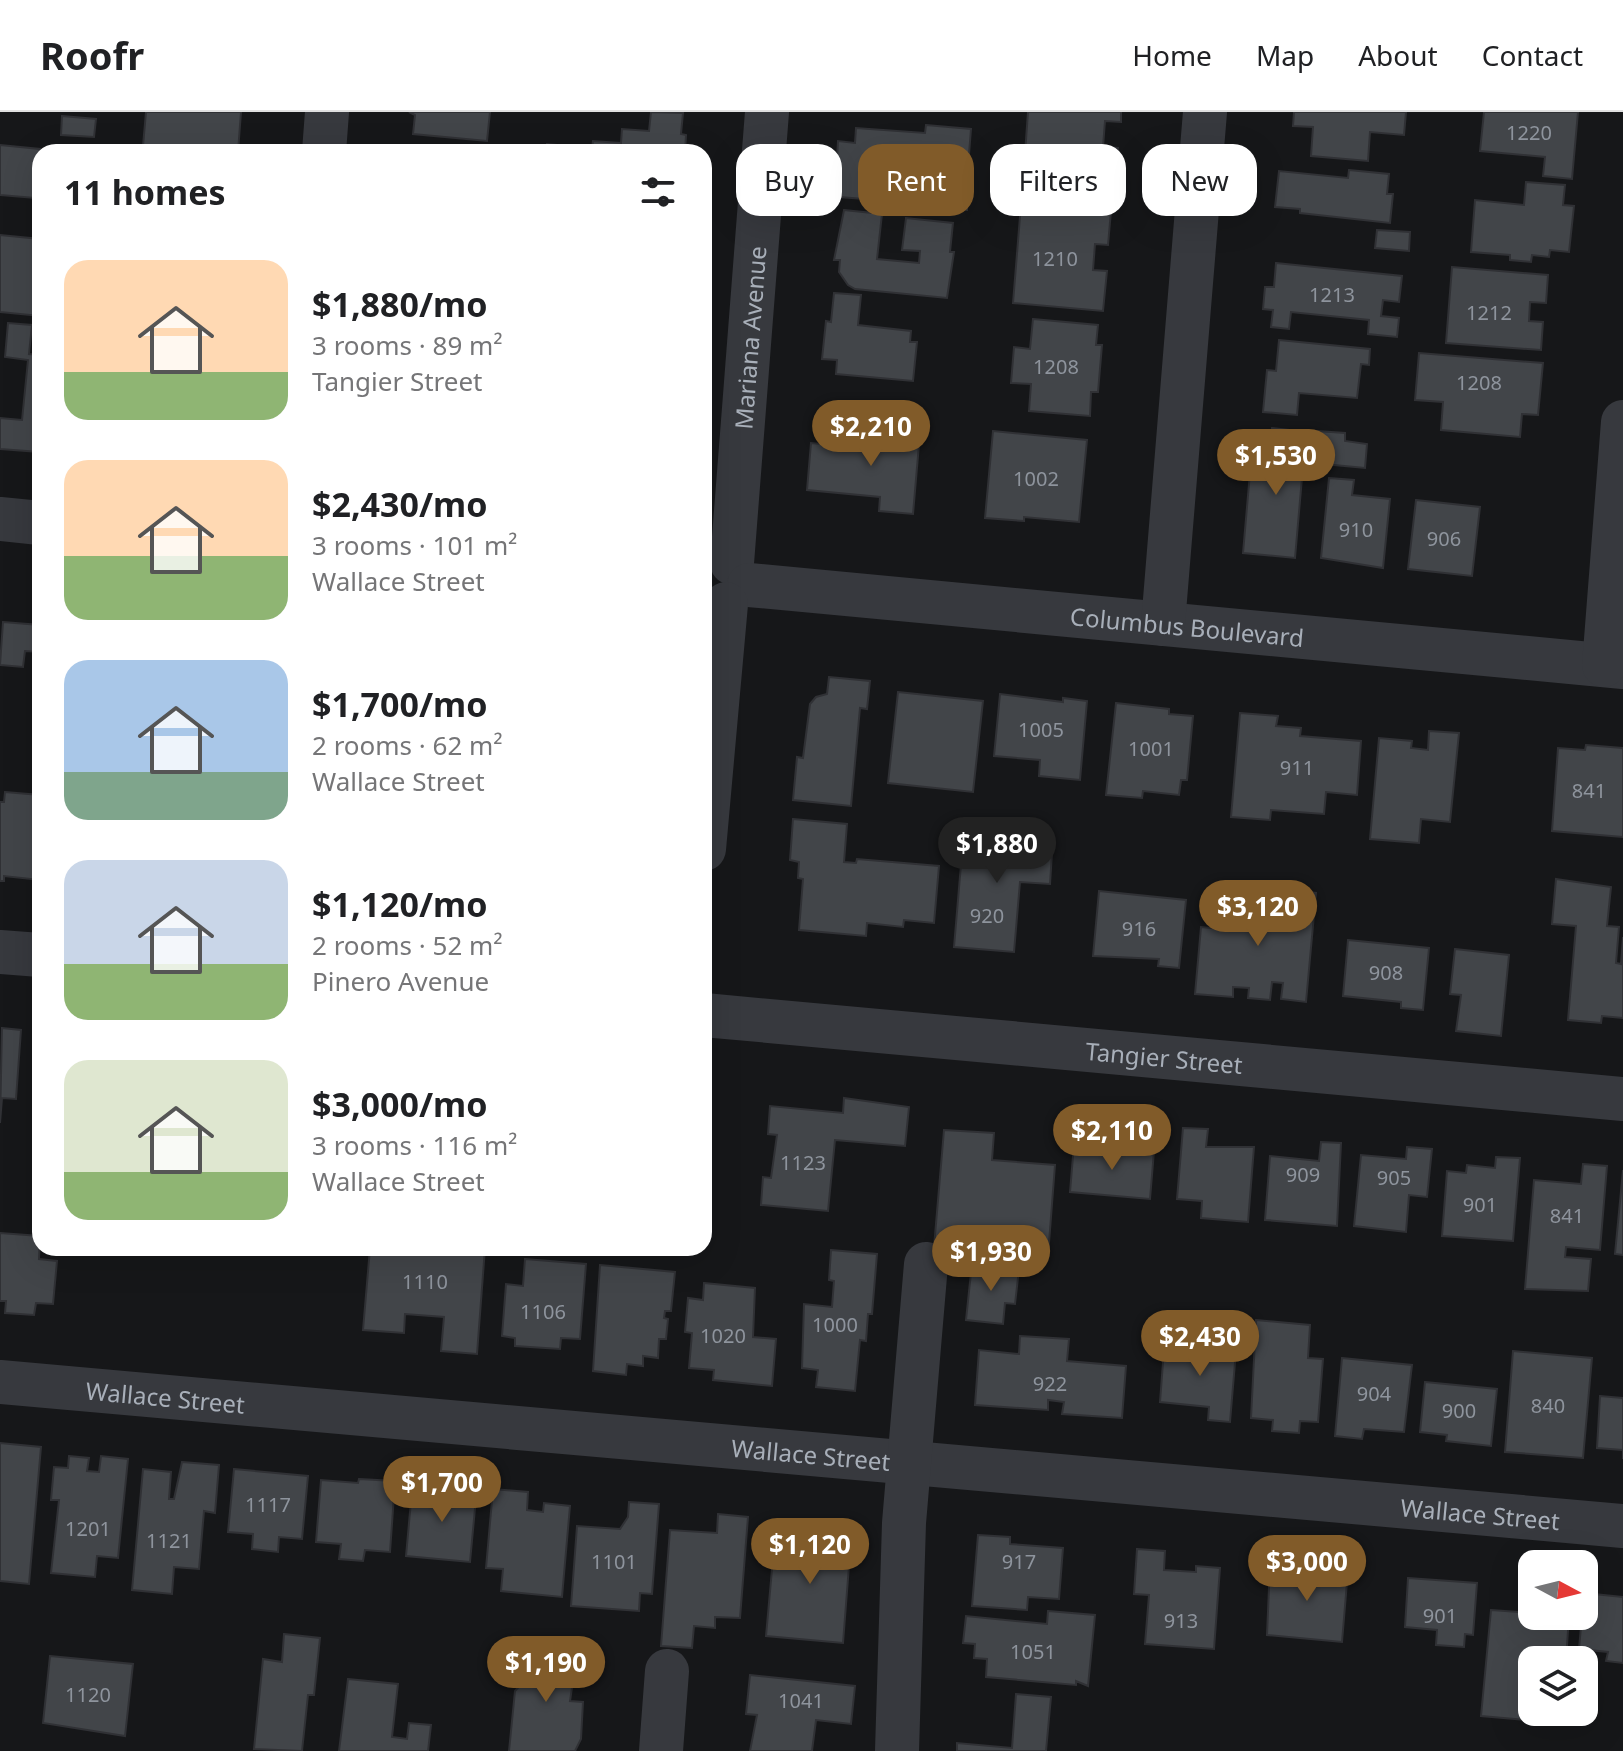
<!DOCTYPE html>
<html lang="en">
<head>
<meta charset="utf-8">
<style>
	body { margin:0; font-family:"Noto Sans",sans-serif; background:#f2f2f2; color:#202124; height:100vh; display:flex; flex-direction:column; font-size:30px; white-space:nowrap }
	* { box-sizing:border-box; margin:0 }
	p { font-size:26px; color:#757577 }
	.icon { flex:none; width:44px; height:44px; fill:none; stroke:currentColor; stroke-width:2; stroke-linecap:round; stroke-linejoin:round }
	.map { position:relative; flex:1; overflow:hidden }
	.drawer { position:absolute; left:32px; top:32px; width:680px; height:1112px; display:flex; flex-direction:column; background:#fff; border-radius:24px; box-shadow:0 8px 32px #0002 }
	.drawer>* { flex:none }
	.guide { position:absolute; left:736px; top:32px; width:760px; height:72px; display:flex; gap:16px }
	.needle { width:52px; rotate:97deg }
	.buttons { position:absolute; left:1518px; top:1438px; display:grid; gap:16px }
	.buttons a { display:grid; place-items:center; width:80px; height:80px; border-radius:16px; background:#fff; box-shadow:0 8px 32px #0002; font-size:40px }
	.price { position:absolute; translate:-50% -68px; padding:0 18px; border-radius:28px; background:#815b29; color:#fff; font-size:26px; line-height:52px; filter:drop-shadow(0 2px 4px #0008) }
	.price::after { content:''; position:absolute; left:50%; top:48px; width:24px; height:18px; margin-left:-12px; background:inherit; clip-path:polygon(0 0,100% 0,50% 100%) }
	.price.active { background:#222; color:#fff }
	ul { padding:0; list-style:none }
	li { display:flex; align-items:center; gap:24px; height:200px; padding:0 32px }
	li span { display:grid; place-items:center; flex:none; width:224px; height:160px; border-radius:24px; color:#555 }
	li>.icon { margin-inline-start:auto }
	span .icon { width:96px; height:96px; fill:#fffc; stroke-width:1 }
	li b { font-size:34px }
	h2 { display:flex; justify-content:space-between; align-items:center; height:96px; padding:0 32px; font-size:34px }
	.chip { padding:0 28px; border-radius:24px; background:#fff; box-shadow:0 8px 32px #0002; font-size:28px; line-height:72px }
	.chip.active { background:#815b29; color:#fff }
	header { display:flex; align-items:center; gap:48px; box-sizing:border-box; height:112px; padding:0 40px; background:#fff; border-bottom:2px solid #e0e0e0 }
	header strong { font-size:38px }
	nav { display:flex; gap:44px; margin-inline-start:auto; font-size:28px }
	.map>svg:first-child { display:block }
	.building { fill:#424549; stroke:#303135; stroke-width:2 }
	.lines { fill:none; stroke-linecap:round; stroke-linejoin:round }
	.minor { stroke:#37393e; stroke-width:44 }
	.labels { text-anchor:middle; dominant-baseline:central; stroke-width:7; stroke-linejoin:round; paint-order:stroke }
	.number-label { font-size:20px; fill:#8e949d }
	.street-label { font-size:24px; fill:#a8afb9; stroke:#111214 }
</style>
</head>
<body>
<header>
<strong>Roofr</strong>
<nav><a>Home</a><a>Map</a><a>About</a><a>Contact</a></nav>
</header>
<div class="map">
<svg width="1623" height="1639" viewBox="0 0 1623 1639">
	<rect width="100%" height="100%" fill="#161719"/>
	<!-- building -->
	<path class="building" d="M146,0H241L238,40L143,34Z
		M409,0H490L487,29L413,22L415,3Z
		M651,0L683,1L681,22L686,23L685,40H546L547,32L592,36L593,29L621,31L622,17L649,19Z
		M1028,0H1121V10L1105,9L1103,35L1118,36L1115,78L1023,69Z
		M1294,0H1406L1404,23L1370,20L1368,49L1311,44L1313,15L1293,14Z
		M1484,0H1578L1572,67L1543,64L1545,45L1480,39Z
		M62,4L96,7L94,25L61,23Z
		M926,13L971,17L968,55L956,54L954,76L968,77L967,98L931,95L933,72L865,67L864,87L839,85L840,65H836L838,29L855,31L856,16L925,21Z
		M0,33L40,37L35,86L0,83Z
		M1349,58L1389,62L1387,82H1393L1390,111L1300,101V97L1275,95L1279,59L1348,66Z
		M1526,70L1565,73L1563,93L1574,94L1569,140L1550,138L1549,145L1532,143L1531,150L1510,148V143L1471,140L1475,88L1524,93Z
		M1021,92L1111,99L1108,133L1095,132L1093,158L1107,159L1103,199L1013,191Z
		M844,98L882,102L877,147L919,151L920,139L902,138L906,106L953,111L950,140H954L947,186L855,177L848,173L839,160L840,148H834Z
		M1377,118L1410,120L1409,139L1375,136Z
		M0,123L40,127V204L0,200Z
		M1276,151L1402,164L1399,190L1383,188L1381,204L1399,206L1397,225L1368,222L1369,208L1291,200L1289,217L1271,215L1273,198L1263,197L1265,175H1274Z
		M1452,155L1548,163L1546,191L1530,190L1529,209L1543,210L1541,238L1446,231Z
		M834,181L861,183L858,213L911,219L910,230H917L913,269L836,262L837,248L822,247L826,209L831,210Z
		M1033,207L1098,213L1096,233H1102L1098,280H1091L1090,304L1029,299L1031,272L1011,271L1014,235L1030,237Z
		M8,211L32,213L29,242L40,243V344L39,340L0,337V306L22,308L28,248L5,245Z
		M1279,228L1370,237L1369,253L1361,252L1357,286L1299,281L1297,303L1263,300L1267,258L1276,259Z
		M1419,241L1543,251L1538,303L1522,302L1520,325L1441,318L1443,290L1415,288Z
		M901,308L921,309L913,402L879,399L880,385L807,378L811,331L856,335L857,321L899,324Z
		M1272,316L1306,320L1295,446L1243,441L1251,349L1269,351Z
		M993,319L1087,328L1079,410L1024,405V409L985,406Z
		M1317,319L1345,321V329L1367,332L1365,356L1313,351Z
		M1329,366L1354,368L1352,383L1390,387L1383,456L1321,446Z
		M1416,388L1480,395L1472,464L1408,457Z
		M3,510L40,513V540L25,539L23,555L0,553Z
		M829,565L870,569L867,597L860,596L851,694L793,688L797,645L803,646L810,592L816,585L827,582Z
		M898,580L983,589L973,680L888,671Z
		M1000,582L1063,590V586L1087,589L1080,668L1039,664L1040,648L994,644Z
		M1116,591L1169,597V602L1193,604L1187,668H1181L1179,683L1143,679L1142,686L1106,683Z
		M1240,601L1278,604L1276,614L1301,616L1300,624L1361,629L1357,683L1326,680L1324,702L1271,698L1270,708L1231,705Z
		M1429,619L1459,621L1450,710L1421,707L1419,731L1370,727L1379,626L1412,629L1411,636L1428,638Z
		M1586,633L1623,636V725L1552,719L1558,636L1585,638Z
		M5,680L40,683V768L4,764V769H0V690H4Z
		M793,707L847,712L844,750L856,751L857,747L939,754L934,811L904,808L903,815L867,811L866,824L799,818L803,767L798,766L799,750L790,748Z
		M964,717L1053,725L1050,772L1020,770L1014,840L954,835Z
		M1556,767L1611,775L1607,814L1619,815L1616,851L1621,852L1623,825V906L1602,904L1601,911L1568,908L1576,814L1552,812Z
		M1280,777L1316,781L1306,890L1281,887L1283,871L1272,870L1270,888L1248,886L1249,876L1233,875V885L1195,882L1201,815L1211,816L1214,789L1279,796Z
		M1099,779L1186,788L1179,856L1158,854L1159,847L1093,844Z
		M1348,828L1429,836L1423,898L1401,896V890L1343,884Z
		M1455,837L1509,843L1501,924L1456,919L1461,883L1450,882Z
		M2,916L21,918L16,987L2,986L0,1011Z
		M844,986L909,995L905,1034L835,1028L828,1099L761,1093L763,1065L771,1066L777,1023L768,1022L770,994L843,1001Z
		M1183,1016L1208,1017L1206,1035H1254L1248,1110L1201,1106L1202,1089L1177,1087Z
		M944,1018L994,1021L992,1048L1055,1053L1048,1144L934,1135Z
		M1321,1030L1341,1031L1337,1114L1265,1108L1270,1044L1319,1049Z
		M1074,1032L1154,1039L1150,1087L1070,1080Z
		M1407,1035L1432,1037L1427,1085L1409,1083L1406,1120L1354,1114L1361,1043L1406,1047Z
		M1496,1045L1520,1046L1513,1129L1442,1124L1447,1059L1466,1061L1467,1053L1495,1056Z
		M1583,1052L1607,1054L1600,1138L1566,1135L1565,1145L1591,1147L1588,1179L1525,1177L1534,1068L1581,1072Z
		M1623,1058V1143L1615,1142Z
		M0,1121L40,1124L39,1147L57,1149L53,1192L36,1191L34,1203L5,1201L6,1189H0Z
		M242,1136H283V1141Z
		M370,1136H485L477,1242L441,1239L444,1205L405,1202L404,1221L363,1218Z
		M831,1138L877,1142L872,1202H868L866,1229L860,1228L855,1279L816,1275L818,1258L802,1256L804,1192L832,1195L834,1169L829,1168Z
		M525,1147L586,1152L580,1227L561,1226L560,1237L515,1234V1226L502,1224L506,1172L523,1174Z
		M972,1151L1019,1157L1015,1192L1005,1191L1003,1212L966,1208Z
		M600,1153L675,1160L671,1199H665L664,1206L668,1207L666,1227H659L658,1246L643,1244V1254L627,1252L626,1263L593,1259Z
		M704,1171L755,1176L753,1225L776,1227L772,1274L713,1268L714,1258L689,1256L692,1221L685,1220L688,1186L703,1188Z
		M1256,1208L1310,1213L1308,1246L1323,1247L1318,1310L1300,1309L1299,1321L1272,1319L1273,1308L1251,1306Z
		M1020,1224L1069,1227L1067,1249L1126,1254L1122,1306L1062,1302L1064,1290L1048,1288V1298L975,1293L979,1238L1019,1242Z
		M1191,1226L1218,1228L1217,1237L1236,1239L1230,1310L1208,1308L1209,1295L1160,1290L1164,1237L1190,1239Z
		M1513,1239L1592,1246L1583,1346L1505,1340Z
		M1342,1246L1412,1253L1404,1320L1364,1317L1362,1327L1335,1324Z
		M1425,1270L1497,1277L1491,1334L1446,1329L1447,1323L1420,1320Z
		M1600,1284L1623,1286V1347V1338L1597,1336Z
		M0,1331L41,1335L29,1472L0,1469Z
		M69,1344L89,1346L87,1359L99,1360L101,1344L128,1347L118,1446L97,1444L95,1465L51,1461L59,1388H51L54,1355L68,1356Z
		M182,1350L219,1353L215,1401L204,1399L199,1457L174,1455L172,1482L132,1478L143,1357L171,1360L169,1387H174Z
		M234,1357L308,1364L302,1427L279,1425L278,1440L252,1437L253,1422L228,1420Z
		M359,1367L395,1369L390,1440L365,1438L363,1449L339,1447L341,1432L316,1430L321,1368L358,1371Z
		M455,1373L477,1375L470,1450L406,1444L412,1378H455Z
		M493,1377L528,1380L527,1398L543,1400L544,1391L570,1394L562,1485L501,1479L503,1457L486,1456Z
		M629,1390L659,1392L652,1482L640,1481L639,1499L571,1494L577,1414L620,1417L628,1405Z
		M718,1402L748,1405L740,1506L715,1505V1516L694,1514L692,1536L661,1534L670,1418L717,1421Z
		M822,1412L852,1415L843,1531L766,1524L775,1424L821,1427Z
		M978,1423L1010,1425V1432L1063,1436L1059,1487L1028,1485L1027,1498L972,1494Z
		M1137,1437L1165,1439L1164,1458L1196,1460V1454L1220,1456L1214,1537L1145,1532L1149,1483L1134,1482Z
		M1270,1452L1348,1458L1342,1530L1267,1523Z
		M1408,1466L1477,1471L1473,1523L1465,1522L1464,1535L1436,1533L1437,1518L1405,1515Z
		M1584,1481L1623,1485V1551L1606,1549L1608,1540L1579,1537Z
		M1491,1498L1532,1501V1504H1569L1566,1548H1532V1592H1529L1527,1608L1481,1604Z
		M1048,1499L1095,1503L1088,1574L1076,1569V1573L986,1565L987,1547L974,1546L975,1532L963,1531L966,1504L1047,1512Z
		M284,1522L320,1526L314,1583H308L302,1639L254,1637L263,1547L282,1550Z
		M523,1535L577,1542L570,1589L583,1590L581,1627L575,1639H509L515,1579L523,1570Z
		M50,1544L133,1552L125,1624L43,1611Z
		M750,1563L855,1574L851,1612L816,1608L812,1639H750L757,1603L746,1602Z
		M348,1567L398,1572L392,1625L407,1627L409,1611L431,1613L428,1639H339Z
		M1016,1582L1051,1585L1046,1639H957V1631L1012,1636Z"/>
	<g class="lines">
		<!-- minor -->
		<g class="minor">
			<path d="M324,40L327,0"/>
			<path d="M0,407L40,411"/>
			<path id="s1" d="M732,451L767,0"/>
			<path id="s2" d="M749,473L1623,555"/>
			<path d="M1163,512L1205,0"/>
			<path d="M1604,553L1623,310"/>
			<path d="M704,737L726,492"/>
			<path d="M0,840L40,843"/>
			<path id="s3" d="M704,903L1623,987"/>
			<path id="s4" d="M0,1270L1623,1414"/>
			<path d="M661,1639L667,1559"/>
			<path d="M897,1639L904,1411L926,1152"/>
		</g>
	</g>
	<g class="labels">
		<!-- number labels -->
		<g class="number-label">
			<text x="1529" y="20">1220</text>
			<text x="1055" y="146">1210</text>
			<text x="1332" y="182">1213</text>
			<text x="1489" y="200">1212</text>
			<text x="1056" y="254">1208</text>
			<text x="1479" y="270">1208</text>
			<text x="1036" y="366">1002</text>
			<text x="1356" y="417">910</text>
			<text x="1444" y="426">906</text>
			<text x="1041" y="617">1005</text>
			<text x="1151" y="636">1001</text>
			<text x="1297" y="655">911</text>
			<text x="1589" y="678">841</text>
			<text x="987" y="803">920</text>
			<text x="1139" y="816">916</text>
			<text x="1386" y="860">908</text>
			<text x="803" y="1050">1123</text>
			<text x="1303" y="1062">909</text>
			<text x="1394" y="1065">905</text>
			<text x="1480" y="1092">901</text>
			<text x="1567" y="1103">841</text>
			<text x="425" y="1169">1110</text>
			<text x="543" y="1199">1106</text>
			<text x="835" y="1212">1000</text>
			<text x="723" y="1223">1020</text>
			<text x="1050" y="1271">922</text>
			<text x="1374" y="1281">904</text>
			<text x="1548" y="1293">840</text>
			<text x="1459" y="1298">900</text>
			<text x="268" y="1392">1117</text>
			<text x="88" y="1416">1201</text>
			<text x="169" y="1428">1121</text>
			<text x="614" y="1449">1101</text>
			<text x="1019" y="1449">917</text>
			<text x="1440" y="1503">901</text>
			<text x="1181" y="1508">913</text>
			<text x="1033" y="1539">1051</text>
			<text x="88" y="1582">1120</text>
			<text x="801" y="1588">1041</text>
		</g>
		<!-- street labels -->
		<g class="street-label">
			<text stroke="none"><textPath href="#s1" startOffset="226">Mariana Avenue</textPath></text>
			<text stroke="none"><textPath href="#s2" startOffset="440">Columbus Boulevard</textPath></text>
			<text stroke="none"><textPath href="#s3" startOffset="462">Tangier Street</textPath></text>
			<text stroke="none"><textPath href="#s4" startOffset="166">Wallace Street</textPath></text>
			<text stroke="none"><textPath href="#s4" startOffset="814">Wallace Street</textPath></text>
			<text stroke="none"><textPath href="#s4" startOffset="1486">Wallace Street</textPath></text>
		</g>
	</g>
</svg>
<div class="buttons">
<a><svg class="needle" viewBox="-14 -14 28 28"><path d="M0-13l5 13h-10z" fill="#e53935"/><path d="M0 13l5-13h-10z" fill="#757577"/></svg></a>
<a><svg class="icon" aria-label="layers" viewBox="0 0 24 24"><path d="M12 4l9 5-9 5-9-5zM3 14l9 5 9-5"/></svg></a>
</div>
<b class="price" style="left:871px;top:356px">$2,210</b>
<b class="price" style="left:1276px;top:385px">$1,530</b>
<b class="price active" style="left:997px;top:773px">$1,880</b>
<b class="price" style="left:1258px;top:836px">$3,120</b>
<b class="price" style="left:1112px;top:1060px">$2,110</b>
<b class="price" style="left:991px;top:1181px">$1,930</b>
<b class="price" style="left:1200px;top:1266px">$2,430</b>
<b class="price" style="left:442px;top:1412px">$1,700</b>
<b class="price" style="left:810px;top:1474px">$1,120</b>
<b class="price" style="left:1307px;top:1491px">$3,000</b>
<b class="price" style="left:546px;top:1592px">$1,190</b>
<div class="guide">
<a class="chip">Buy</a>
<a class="chip active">Rent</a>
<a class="chip">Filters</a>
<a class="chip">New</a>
</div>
<section class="drawer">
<h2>11 homes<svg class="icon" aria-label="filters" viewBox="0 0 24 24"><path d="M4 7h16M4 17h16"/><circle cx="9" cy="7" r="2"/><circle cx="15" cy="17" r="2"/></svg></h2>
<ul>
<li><span style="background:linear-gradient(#ffd9b3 70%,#8fb573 0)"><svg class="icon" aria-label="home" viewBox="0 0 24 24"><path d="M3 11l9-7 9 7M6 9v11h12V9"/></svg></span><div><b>$1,880/mo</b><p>3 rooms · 89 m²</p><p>Tangier Street</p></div></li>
<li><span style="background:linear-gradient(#ffd9b3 60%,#8fb573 0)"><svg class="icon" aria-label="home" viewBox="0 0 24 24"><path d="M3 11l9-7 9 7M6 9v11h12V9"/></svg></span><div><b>$2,430/mo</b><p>3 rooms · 101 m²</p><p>Wallace Street</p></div></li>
<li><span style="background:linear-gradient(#a9c7e8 70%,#7fa58c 0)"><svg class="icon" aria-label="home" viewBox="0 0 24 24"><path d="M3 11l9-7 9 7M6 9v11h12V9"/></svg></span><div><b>$1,700/mo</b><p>2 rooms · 62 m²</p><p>Wallace Street</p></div></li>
<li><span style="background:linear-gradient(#c9d6e8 65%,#8fb573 0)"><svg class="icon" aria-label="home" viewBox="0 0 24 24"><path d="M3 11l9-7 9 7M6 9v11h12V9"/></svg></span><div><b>$1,120/mo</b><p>2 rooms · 52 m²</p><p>Pinero Avenue</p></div></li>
<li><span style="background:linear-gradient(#dfe7d0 70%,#8fb573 0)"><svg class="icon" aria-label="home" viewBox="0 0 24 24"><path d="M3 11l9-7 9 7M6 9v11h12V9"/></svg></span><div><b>$3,000/mo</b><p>3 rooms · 116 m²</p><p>Wallace Street</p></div></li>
</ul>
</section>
</div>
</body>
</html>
